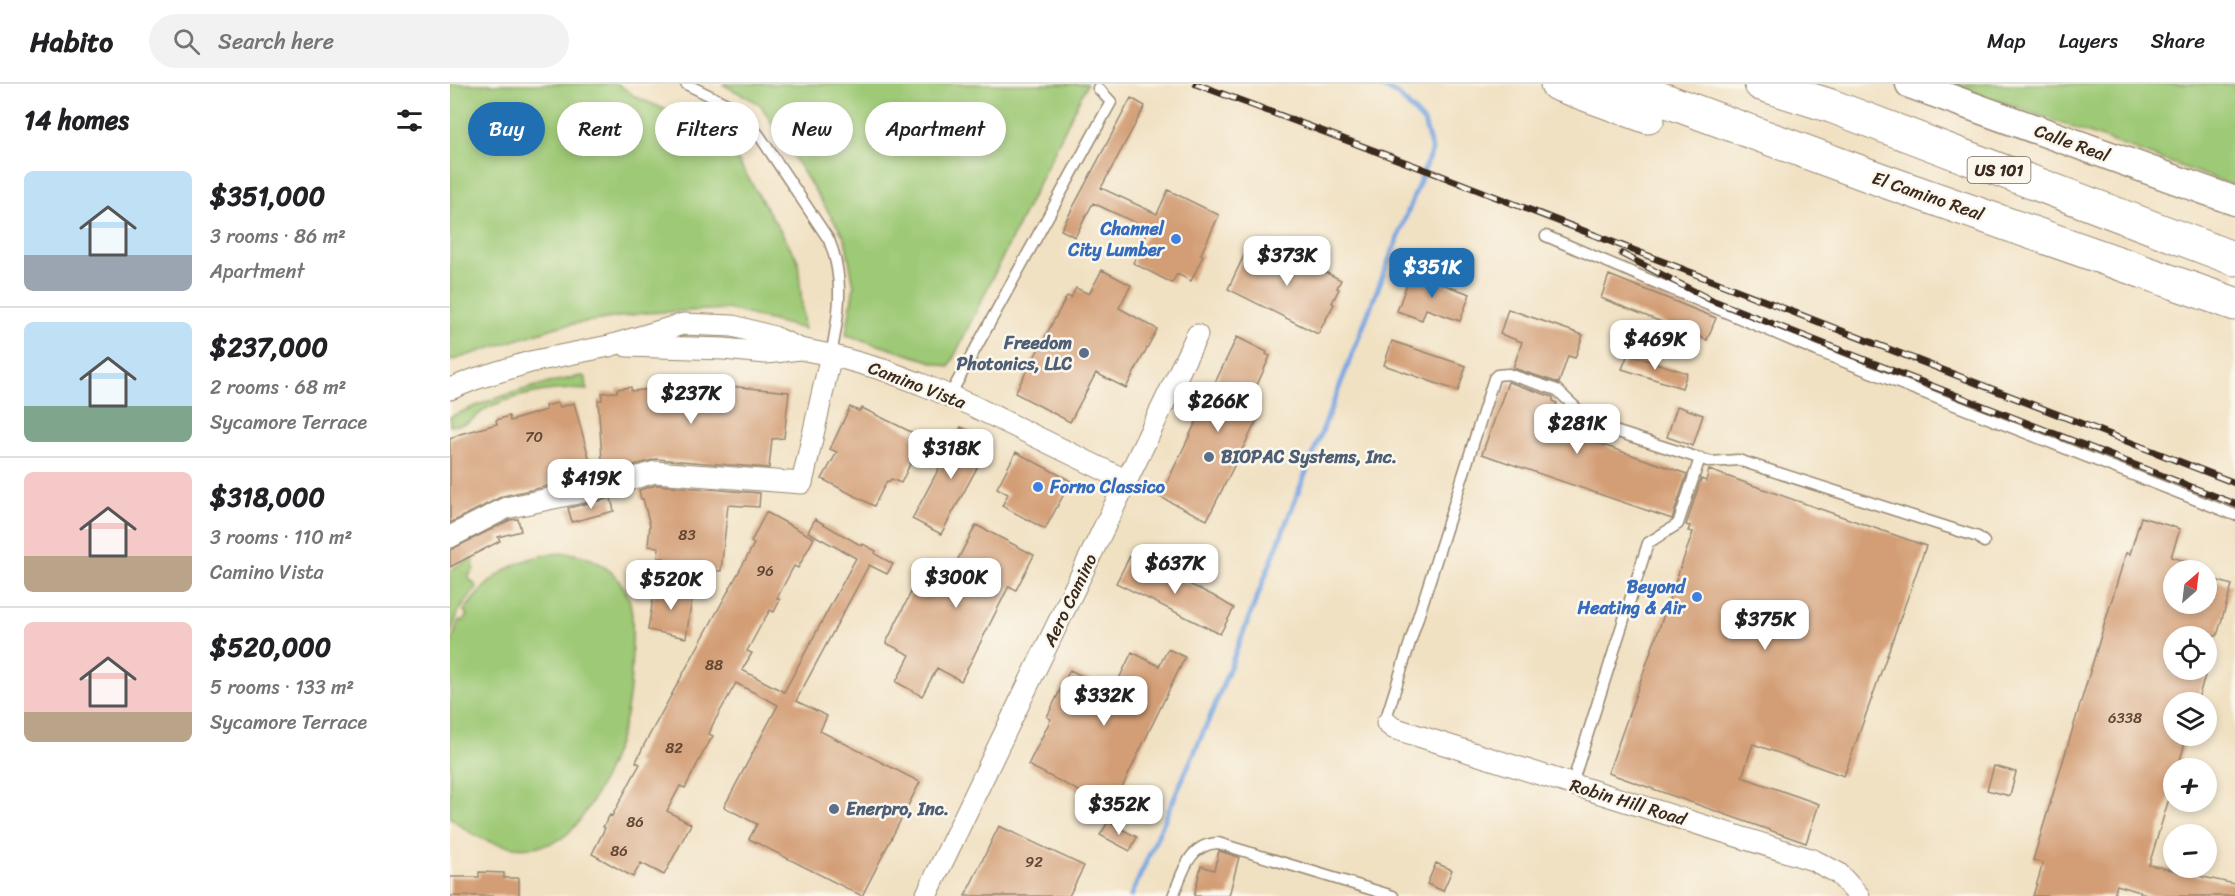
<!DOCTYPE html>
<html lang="en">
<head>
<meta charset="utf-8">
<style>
	body { margin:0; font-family:Sriracha,sans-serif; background:#f2f2f2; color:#202124; height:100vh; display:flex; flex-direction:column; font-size:22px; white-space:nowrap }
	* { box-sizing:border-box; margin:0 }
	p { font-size:20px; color:#757577 }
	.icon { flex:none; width:33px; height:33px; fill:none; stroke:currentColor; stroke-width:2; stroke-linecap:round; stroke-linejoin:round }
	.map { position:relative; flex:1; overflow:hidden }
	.side { display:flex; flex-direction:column; background:#fff; width:450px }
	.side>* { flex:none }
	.banner { position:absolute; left:18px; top:18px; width:570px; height:54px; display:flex; gap:12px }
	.needle { width:39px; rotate:28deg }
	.buttons { position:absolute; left:1713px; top:476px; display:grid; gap:12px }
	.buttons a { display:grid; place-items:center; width:54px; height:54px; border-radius:50%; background:#fff; box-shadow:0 3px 9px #0003; font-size:30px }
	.price { position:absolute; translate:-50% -51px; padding:0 14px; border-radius:12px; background:#fff; color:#222; font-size:20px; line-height:39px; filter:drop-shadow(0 2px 3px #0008) }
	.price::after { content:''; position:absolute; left:50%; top:36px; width:18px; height:14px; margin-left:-9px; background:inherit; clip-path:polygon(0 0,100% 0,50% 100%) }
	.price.on { background:#1f6fb2; color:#fff }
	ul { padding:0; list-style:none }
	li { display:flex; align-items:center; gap:18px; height:150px; padding:0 24px }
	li+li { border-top:2px solid #e0e0e0 }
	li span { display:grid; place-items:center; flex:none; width:168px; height:120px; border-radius:9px; color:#555 }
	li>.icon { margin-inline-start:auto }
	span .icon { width:72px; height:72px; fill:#fffc; stroke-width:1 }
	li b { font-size:26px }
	h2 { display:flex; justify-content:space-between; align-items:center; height:72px; padding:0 24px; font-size:26px }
	.tag { padding:0 21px; border-radius:27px; background:#fff; box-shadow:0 3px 9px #0003; font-size:21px; line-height:54px }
	.tag.on { background:#1f6fb2; color:#fff }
	header { display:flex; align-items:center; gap:36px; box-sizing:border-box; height:84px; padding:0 30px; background:#fff; border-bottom:2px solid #e0e0e0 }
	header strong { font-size:28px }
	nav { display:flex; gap:33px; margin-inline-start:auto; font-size:21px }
	.search { width:420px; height:54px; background:#f2f2f2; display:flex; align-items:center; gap:15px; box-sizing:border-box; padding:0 21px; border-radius:33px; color:#757577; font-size:22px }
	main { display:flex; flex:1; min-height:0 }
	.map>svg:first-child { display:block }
	.green { fill:#9ec976; stroke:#6c7a4a; stroke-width:1.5 }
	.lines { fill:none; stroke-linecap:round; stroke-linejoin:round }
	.stream { stroke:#77a6e1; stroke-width:5 }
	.building { fill:#d39e76 }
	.lane-casing { stroke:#968670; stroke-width:13 }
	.street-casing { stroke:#968670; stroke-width:23 }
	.secondary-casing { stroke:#968670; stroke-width:31 }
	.highway-casing { stroke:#968670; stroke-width:35 }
	.lane { stroke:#fff; stroke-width:10 }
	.street { stroke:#fff; stroke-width:21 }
	.secondary { stroke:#fff; stroke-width:28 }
	.highway { stroke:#fff; stroke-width:33 }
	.rail-casing { stroke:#3b2a1e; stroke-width:7 }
	.rail { stroke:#fbf7ec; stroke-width:4.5; stroke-dasharray:14; stroke-linecap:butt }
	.shop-dot { fill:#3f7fe0; stroke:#fbf7ec; stroke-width:2 }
	.service-dot { fill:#5c6f8a; stroke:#fbf7ec; stroke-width:2 }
	.labels { text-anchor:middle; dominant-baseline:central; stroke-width:5; stroke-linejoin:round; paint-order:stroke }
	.number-label { font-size:15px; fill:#614734 }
	.shield { fill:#fbf7ec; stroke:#75685c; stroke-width:1.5 }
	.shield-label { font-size:16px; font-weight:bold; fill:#3b2a1e }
	.street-label { font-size:18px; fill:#3b2a1e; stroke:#fbf7ec }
	.shop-label { font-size:18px; font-weight:bold; fill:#366cbe; stroke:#fbf7ec; text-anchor:end }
	.service-label { font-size:18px; font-weight:bold; fill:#4e5e75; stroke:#fbf7ec; text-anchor:start }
</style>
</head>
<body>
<header>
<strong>Habito</strong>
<div class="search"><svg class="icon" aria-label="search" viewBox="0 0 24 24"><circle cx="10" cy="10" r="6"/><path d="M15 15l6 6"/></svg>Search here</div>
<nav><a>Map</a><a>Layers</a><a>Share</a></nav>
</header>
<main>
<section class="side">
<h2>14 homes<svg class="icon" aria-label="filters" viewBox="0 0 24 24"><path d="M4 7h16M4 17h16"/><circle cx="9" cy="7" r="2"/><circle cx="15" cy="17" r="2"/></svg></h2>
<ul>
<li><span style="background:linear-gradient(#bfe0f5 70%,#9aa5b1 0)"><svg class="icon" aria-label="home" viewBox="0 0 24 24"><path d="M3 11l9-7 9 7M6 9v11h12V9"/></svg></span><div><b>$351,000</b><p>3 rooms · 86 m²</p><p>Apartment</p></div></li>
<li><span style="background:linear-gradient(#bfe0f5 70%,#7fa58c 0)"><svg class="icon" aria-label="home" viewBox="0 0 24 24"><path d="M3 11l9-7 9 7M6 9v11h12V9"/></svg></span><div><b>$237,000</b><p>2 rooms · 68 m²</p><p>Sycamore Terrace</p></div></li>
<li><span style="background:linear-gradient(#f6c9c9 70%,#b9a48a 0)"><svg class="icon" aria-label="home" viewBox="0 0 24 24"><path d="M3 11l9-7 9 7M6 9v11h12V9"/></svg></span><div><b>$318,000</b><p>3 rooms · 110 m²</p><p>Camino Vista</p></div></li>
<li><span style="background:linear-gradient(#f6c9c9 75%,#b9a48a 0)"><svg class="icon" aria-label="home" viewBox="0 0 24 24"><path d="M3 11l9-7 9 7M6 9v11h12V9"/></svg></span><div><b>$520,000</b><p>5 rooms · 133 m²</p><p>Sycamore Terrace</p></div></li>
</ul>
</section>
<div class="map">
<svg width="1785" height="812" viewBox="0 0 1785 812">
	<rect width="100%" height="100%" fill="#fbf7ec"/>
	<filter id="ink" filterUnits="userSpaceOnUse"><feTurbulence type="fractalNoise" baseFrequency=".0167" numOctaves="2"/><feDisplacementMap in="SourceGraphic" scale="12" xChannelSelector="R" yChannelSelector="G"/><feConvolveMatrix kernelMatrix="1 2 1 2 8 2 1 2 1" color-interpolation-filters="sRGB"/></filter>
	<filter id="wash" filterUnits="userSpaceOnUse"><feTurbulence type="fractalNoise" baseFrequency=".008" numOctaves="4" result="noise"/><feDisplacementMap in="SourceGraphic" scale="24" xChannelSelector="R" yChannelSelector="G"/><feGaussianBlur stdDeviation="1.35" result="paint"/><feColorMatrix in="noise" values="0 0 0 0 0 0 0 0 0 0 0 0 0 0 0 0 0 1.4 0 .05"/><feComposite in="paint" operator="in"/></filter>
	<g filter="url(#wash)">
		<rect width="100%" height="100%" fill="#f1e1c3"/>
		<!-- green -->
		<path class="green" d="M0,0H168L186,13L271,49L348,176L354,245L278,225L195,229L110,242L0,277Z
			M272,0H637L499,283L396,251L404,202L395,154L310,20Z
			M1502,0H1785V102Z
			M132,292L136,294L137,306C105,303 71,310 41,322C32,326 26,335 18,338C13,341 6,341 0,342V333C42,314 86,300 132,292Z
			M113,469C140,469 167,486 178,512C184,528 182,548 182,566C181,585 181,606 177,625C171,659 143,729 116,751C103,762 81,765 64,763C38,760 20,751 0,733V563L8,538L10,536L13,537L17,531L14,527C40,491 68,472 113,469Z
			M23,474L24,485L18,493L27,503L9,527L0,550V486Z"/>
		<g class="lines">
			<!-- stream -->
			<path class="stream" d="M681,812L763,626L982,66L974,38L948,11L928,0"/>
		</g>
		<g id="blocks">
			<!-- building -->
			<path class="building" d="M681,14L695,22L651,104L707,130L718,106L769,131L751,170L753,172L741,197L727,190L722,199L683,179L699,145L643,119L625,153L611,146Z
				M799,161L829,176L834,167L891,196L887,204L889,205L882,219L884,220L868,250L778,205Z
				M652,186L681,201L669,224L707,245L676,304L646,289L620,338L565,309L617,212L621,214L626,204L639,210Z
				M961,189L1020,210L1010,237L976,225L972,236L947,227Z
				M1159,191L1266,234L1257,256L1151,214Z
				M1058,225L1133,251L1125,274L1118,272L1109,299L1063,284L1072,258L1050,250Z
				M787,253L817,268L816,270L820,272L796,326L809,332L757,436L710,413Z
				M942,257L1016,282L1008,307L934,281Z
				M1178,270L1237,289L1232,304L1172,285Z
				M1058,298L1103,313V317L1107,319L1102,332L1124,340L1121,350L1237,390L1222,435L1032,370Z
				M231,299V303L269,301L339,308L334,354L322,355L319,384L206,375L153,390L148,316H152V309L167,308V305L181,303V307L218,304V300Z
				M108,319L110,323L124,319L144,392L53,412L0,439V355L10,350L47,340L46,336L59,332L60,337L96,326L95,322Z
				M1227,322L1253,331L1243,362L1217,353Z
				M400,323L409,327L412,324L449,342L463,349L462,353L471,357L451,399L441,395L439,398L437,397L424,422L372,395L387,368L380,365Z
				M511,343L541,358L491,450L462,435Z
				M566,368L621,397L595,445L552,422L558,410L547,404Z
				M1259,386L1476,462L1394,692L1303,660L1292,693L1369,720L1356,759L1158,689L1243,448L1238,447L1240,442L1236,441L1251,395L1256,397Z
				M206,401L310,409L309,423L278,421L271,487L257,486V481L213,476L214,474H208L209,463L198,462L200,441L193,415H191L189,406Z
				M161,414L164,427L122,438L118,424Z
				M316,428L364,454L348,484L344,482L327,514L330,516L324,528L320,526L312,539L297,567L302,569L292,586L334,608L406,474L358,448L365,435L412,462L413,460L426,467L425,470L443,480L437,490L419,481L346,617L377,632L370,647L470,698L412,812L299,755L307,740L274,723L328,621L286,599L263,640L259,650L263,652L254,667L235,704L230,702L217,727L241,740L214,791L191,779L183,793L142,770L155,744L153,743L160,731L162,732L185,689L190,680L186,678L194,661L304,460L301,458Z
				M1691,433L1730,445L1721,473L1753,482V486H1724V519H1756V493L1782,501L1767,552H1724V585H1757L1747,618H1724V651H1737L1728,684H1724V698L1699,781L1785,800V812H1703L1667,801L1664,812H1583L1593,779L1583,776L1676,469L1680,470Z
				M68,435L71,447L48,453L50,457L0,483V466L60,436Z
				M526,441L584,471L566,506L559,502L511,597L487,584L472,612L446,598L460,571L436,559L476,478L500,490Z
				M680,472L762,511L784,524L770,550L666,499Z
				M211,501L241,505L239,514H242L236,554L198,546L205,502L211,503Z
				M718,565L735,573L662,724L578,681L601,635L597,633L620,586L663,607L682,568L709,582Z
				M1544,682L1566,688L1560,712L1537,706Z
				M658,738L687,753L680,767L650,751Z
				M549,742L634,782L619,812H515Z
				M769,767L789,773L779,812H744L751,782L764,786Z
				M986,779L1002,786L993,807L977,800Z
				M29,788L54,789V794H69V812H0V793H29Z"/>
		</g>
	</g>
	<g filter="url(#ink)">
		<use href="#blocks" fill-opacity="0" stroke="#968670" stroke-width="1.5"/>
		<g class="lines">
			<defs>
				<path id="lane" d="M236,0L285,24L309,51L379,156C395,195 389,231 381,271
					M1096,152L1367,267L1785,431
					M500,311L661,18L648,4
					M937,639V631L1044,294L1047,291L1058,290L1107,306L1143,340L1261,378L1288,376L1528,453L1534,458
					M1122,700L1198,459L1228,440L1250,374
					M723,812C733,789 738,760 768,759L943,812"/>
				<path id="street" d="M177,262L274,265L316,269L350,265
					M0,305L25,295L80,278L159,262L233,240L283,242L324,253L350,265L381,271L434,286L471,300L521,321L677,397
					M0,453L56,424L151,404L205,388L352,399L381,271
					M937,639L943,644L1363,776L1388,789L1409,812
					M476,812L747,251"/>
				<path id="secondary" d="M1460,0L1785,117"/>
				<path id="highway" d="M1107,0L1198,33
					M1171,0L1440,99L1785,220
					M1311,0L1381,22L1785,175"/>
			</defs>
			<!-- lane casing -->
			<use href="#lane" class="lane-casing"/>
			<!-- street casing -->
			<use href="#street" class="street-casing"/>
			<!-- secondary casing -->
			<use href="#secondary" class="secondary-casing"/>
			<!-- highway casing -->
			<use href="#highway" class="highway-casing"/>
			<!-- lane -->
			<use href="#lane" class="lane"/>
			<!-- street -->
			<use href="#street" class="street"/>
			<!-- secondary -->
			<use href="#secondary" class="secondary"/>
			<!-- highway -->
			<use href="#highway" class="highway"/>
			<defs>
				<path id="rail" d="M746,0L984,89L1785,399
					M1172,170L1259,215L1785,420"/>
			</defs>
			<!-- rail casing -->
			<use href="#rail" class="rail-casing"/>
			<!-- rail -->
			<use href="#rail" class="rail"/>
		</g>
	</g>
	<!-- markers -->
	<g class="shop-dot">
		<circle cx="726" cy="155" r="6"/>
		<circle cx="588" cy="403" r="6"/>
		<circle cx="1247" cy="513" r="6"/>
	</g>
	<g class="service-dot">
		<circle cx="634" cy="269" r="6"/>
		<circle cx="759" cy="373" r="6"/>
		<circle cx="384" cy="725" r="6"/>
	</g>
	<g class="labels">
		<!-- number labels -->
		<g class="number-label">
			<text x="84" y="353">70</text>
			<text x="237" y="451">83</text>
			<text x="315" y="487">96</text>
			<text x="264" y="581">88</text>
			<text x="1675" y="634">6338</text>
			<text x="224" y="664">82</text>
			<text x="185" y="738">86</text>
			<text x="169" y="767">86</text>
			<text x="584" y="778">92</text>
		</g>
		<!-- shield labels -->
		<rect class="shield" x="1517.5" y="73" width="63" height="26" rx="4.5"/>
		<g class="shield-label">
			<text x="1549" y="86">US 101</text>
		</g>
		<!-- street labels -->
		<g class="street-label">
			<text transform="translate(1622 59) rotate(20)">Calle Real</text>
			<text transform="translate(1478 112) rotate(19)">El Camino Real</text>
			<text transform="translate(467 301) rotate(21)">Camino Vista</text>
			<text transform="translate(620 516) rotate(-64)">Aero Camino</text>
			<text transform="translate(1178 718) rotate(17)">Robin Hill Road</text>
		</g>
		<!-- shop labels -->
		<g class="shop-label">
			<text x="714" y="145">Channel<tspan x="714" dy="21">City Lumber</tspan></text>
			<text x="600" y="403" text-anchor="start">Forno Classico</text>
			<text x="1235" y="503">Beyond<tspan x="1235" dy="21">Heating &amp; Air</tspan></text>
		</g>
		<!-- service labels -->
		<g class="service-label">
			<text x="622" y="259" text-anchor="end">Freedom<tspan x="622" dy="21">Photonics, LLC</tspan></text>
			<text x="771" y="373">BIOPAC Systems, Inc.</text>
			<text x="396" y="725">Enerpro, Inc.</text>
		</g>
	</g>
</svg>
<div class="buttons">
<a><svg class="needle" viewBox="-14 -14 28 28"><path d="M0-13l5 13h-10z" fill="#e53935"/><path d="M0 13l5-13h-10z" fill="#757577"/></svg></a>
<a><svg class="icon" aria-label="locate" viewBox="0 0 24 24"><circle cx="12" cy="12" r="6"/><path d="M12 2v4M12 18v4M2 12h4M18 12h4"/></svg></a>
<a><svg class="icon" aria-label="layers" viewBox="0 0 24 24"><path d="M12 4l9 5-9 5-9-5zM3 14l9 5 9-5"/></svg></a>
<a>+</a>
<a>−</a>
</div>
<b class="price" style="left:837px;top:203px">$373K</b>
<b class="price on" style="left:982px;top:215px">$351K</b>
<b class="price" style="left:1205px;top:287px">$469K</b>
<b class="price" style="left:241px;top:341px">$237K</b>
<b class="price" style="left:768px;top:349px">$266K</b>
<b class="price" style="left:1127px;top:371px">$281K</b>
<b class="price" style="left:501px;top:396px">$318K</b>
<b class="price" style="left:141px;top:426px">$419K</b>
<b class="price" style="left:725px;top:511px">$637K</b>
<b class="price" style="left:506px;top:525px">$300K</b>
<b class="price" style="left:221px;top:527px">$520K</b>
<b class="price" style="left:1315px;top:567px">$375K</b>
<b class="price" style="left:654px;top:643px">$332K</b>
<b class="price" style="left:669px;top:752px">$352K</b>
<div class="banner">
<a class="tag on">Buy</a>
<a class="tag">Rent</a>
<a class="tag">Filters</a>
<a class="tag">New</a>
<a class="tag">Apartment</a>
</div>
</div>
</main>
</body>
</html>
